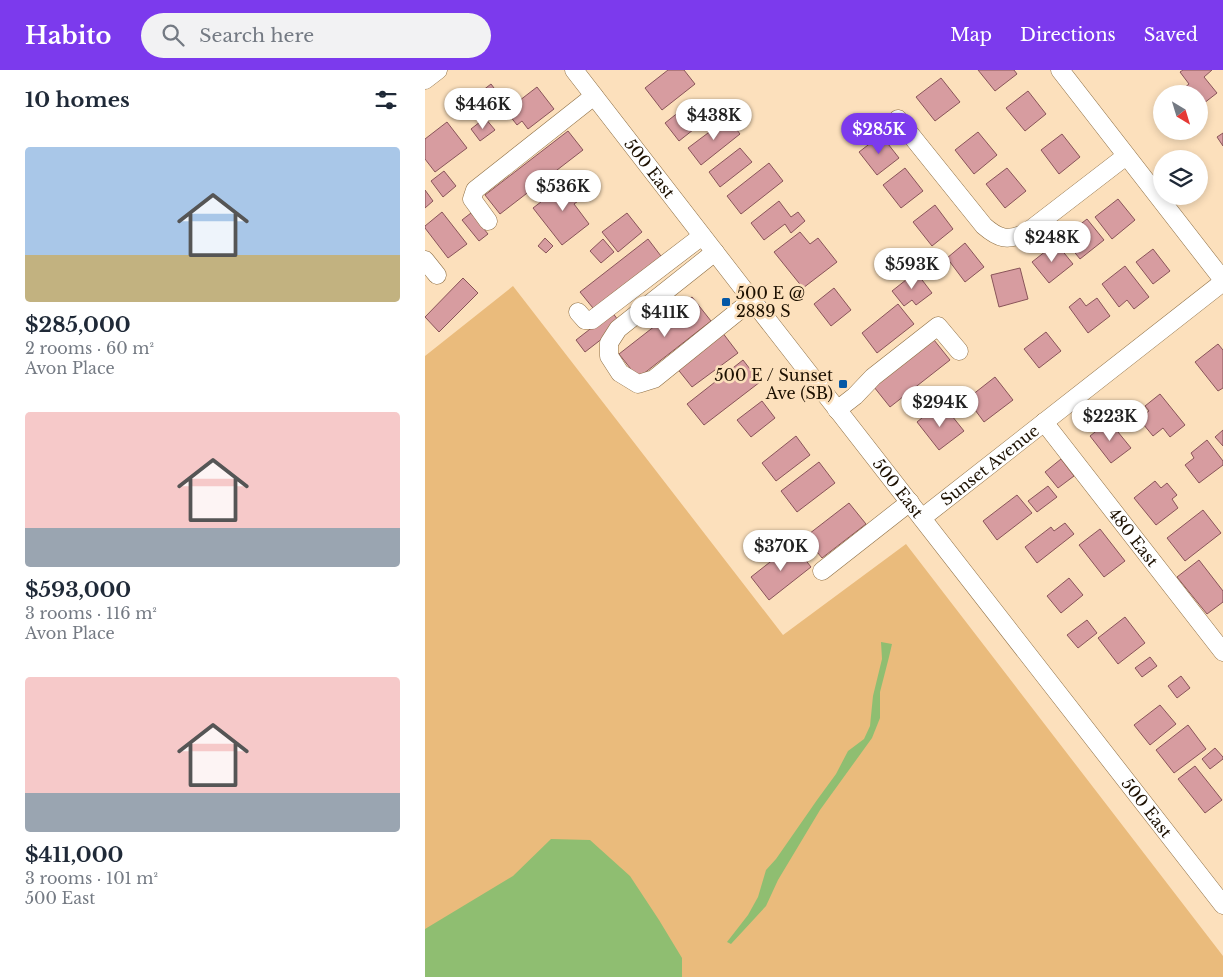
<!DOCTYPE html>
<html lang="en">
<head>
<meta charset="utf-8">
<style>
	body { margin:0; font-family:"Libre Baskerville",serif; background:#f2f2f3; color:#1f2937; height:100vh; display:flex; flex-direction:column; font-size:19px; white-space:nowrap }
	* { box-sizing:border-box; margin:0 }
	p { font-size:16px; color:#747a83 }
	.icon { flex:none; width:28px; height:28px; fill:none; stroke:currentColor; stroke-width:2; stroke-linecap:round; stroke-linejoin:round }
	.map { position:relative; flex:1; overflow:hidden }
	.side { display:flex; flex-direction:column; background:#fff; width:425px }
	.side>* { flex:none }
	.needle { width:32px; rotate:142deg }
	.tools { position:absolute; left:728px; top:15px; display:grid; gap:10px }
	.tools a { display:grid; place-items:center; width:55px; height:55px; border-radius:50%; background:#fff; box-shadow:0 2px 8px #0003; font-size:25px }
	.price { position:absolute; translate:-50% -42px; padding:0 11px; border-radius:18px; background:#fff; color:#222; font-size:16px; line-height:32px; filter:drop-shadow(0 1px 2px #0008) }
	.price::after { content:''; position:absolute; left:50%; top:30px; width:15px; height:11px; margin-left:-8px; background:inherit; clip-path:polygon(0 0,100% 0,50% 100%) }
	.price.selected { background:#7c3aed; color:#fff }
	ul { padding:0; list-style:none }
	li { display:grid; align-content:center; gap:10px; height:265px; padding:0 25px }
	li span { display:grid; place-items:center; height:155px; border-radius:5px; color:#555 }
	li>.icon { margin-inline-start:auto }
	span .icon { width:90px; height:90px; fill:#fffc; stroke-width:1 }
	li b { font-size:21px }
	h2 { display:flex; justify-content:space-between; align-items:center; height:60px; padding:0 25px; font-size:21px }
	header { display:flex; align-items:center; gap:30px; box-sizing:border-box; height:70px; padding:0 25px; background:#7c3aed; color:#fff }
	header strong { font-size:24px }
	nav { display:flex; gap:28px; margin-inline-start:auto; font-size:18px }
	.search { width:350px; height:45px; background:#f2f2f3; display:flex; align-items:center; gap:12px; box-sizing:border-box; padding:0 18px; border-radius:28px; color:#747a83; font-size:19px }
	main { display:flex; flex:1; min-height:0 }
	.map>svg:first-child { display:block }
	.green { fill:#eabb7c }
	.water { fill:#8fbe71 }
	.building { fill:#d79ca0; stroke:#895459 }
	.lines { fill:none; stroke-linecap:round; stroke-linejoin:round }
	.minor-casing { stroke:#8e6f44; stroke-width:19 }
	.minor { stroke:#fff; stroke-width:18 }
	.poi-dot { fill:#0558a6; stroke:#fce0bc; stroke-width:2 }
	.labels { text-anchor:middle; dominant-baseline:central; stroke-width:5; stroke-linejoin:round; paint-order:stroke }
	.street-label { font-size:16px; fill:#1c1001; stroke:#fce0bc }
	.poi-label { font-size:16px; fill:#1c1001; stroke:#fce0bc; text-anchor:start }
</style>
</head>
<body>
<header>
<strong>Habito</strong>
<div class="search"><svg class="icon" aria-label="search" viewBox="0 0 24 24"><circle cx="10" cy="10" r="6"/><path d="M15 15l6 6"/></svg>Search here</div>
<nav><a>Map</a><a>Directions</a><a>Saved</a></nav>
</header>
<main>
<section class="side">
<h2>10 homes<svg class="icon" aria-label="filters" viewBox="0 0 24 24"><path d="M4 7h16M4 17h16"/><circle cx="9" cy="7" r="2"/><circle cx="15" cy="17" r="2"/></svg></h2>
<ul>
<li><span style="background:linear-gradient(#a9c7e8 70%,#c2b280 0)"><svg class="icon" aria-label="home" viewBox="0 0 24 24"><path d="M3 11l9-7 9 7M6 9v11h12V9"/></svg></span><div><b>$285,000</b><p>2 rooms · 60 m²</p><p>Avon Place</p></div></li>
<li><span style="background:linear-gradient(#f6c9c9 75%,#9aa5b1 0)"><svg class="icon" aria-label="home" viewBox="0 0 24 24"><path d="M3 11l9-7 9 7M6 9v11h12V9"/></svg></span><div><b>$593,000</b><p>3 rooms · 116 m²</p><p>Avon Place</p></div></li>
<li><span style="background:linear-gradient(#f6c9c9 75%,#9aa5b1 0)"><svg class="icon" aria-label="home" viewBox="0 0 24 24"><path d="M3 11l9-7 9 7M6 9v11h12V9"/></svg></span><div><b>$411,000</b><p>3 rooms · 101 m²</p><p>500 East</p></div></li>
</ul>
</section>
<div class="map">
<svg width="798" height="907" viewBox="0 0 798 907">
	<rect width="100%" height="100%" fill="#fce0bc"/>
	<!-- green -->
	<path class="green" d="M88,216L358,565L481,474L798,886V907H0V286Z"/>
	<!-- water -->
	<path class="water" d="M456,572L467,574L464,587L455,622V648L447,668L395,740L353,810L341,836L306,874L302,872L323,845L333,827L341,800L351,789L392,730L411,704L423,681L439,669L445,656L448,626L457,589Z
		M126,769L165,770L205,806L234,850L257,888V907H0V859L88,806Z"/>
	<!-- building -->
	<path class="building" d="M243,0H259L270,14L237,40L220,18Z
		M553,0H589L592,4L570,21Z
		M758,0H787L779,7L792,23L774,37V24H751L764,14L755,2Z
		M516,8L535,32L510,51L491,27Z
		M66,14L78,30L57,46L44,31Z
		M112,17L129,39L103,59L97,51L92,55L81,41Z
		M603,21L621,44L600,61L581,38Z
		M264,34L278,52L254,71L240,53Z
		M60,48L70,60L55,71L46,59Z
		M303,48L315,64L276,95L263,78Z
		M22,52L42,78L10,102L0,89V69Z
		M143,61L158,80L75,144L60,125Z
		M553,62L572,85L549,104L530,80Z
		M798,63V76L792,67Z
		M637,64L655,87L634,104L616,80Z
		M456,65L474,88L452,105L434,82Z
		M315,78L327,92L295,117L284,102Z
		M344,93L358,111L316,144L302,126Z
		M480,98L498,121L476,138L458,115Z
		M582,98L601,121L580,138L561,114Z
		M19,101L31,116L18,127L6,111Z
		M146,109L160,126L149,134L164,154L137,175L108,138Z
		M0,120L8,131L0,138Z
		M693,129L710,150L687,169L670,147Z
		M354,131L366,147L373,142L380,151L366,163L360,154L339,170L326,153Z
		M510,135L528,159L507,176L488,152Z
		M17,142L42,174L23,188L0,158V156Z
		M46,143L63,164L54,171L37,150Z
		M202,143L217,162L193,182L177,162Z
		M662,149L679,170L655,189L638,168Z
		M375,162L385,174L393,168L412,192L378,218L349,182Z
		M120,168L128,176L121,183L113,176Z
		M178,169L189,182L176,193L165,181Z
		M223,169L239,190L172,243L155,222Z
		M540,173L559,197L540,212L522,188Z
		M631,173L648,194L624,213L607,192Z
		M728,179L745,201L728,214L711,192Z
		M700,196L724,227L709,239L702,230L694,237L677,214Z
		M595,198L603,229L574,237L566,205Z
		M491,202L507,223L491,235L487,230L479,236L467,221Z
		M38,208L53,223L14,262L0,247Z
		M409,218L426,240L406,256L389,234Z
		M267,227L286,251L213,308L194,284Z
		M655,228L661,236L672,228L685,246L663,263L644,237Z
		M473,234L489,254L452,283L437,263Z
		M187,242L196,254L160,282L151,270Z
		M297,262L313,283L267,317L251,297Z
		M621,262L636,281L614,298L599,279Z
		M509,270L525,290L465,337L449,317Z
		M793,274L798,280V318L793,321L770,292Z
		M318,290L335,312L279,355L262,334Z
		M570,307L588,330L559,352L542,329Z
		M735,324L760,355L745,367L738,358L728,366L714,349L724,341L720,336Z
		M337,331L350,348L326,367L312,350Z
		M508,339L515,348L523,341L539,361L514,380L492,352Z
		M684,351L706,378L686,393L665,366Z
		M798,360V376L790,367Z
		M371,366L385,385L351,411L337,393Z
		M782,370L798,391V395L774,413L760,395L769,388L766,383Z
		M636,389L649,406L633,418L620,402Z
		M394,392L410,413L372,442L356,421Z
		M730,411L736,418L742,413L752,425L747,429L753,438L731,455L709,428Z
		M623,416L632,427L612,442L603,431Z
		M592,425L607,443L572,470L558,451Z
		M424,433L441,454L397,488L380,467Z
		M778,440L796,463L760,491L742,468Z
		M640,453L649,464L612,493L600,477L626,457L629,461Z
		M675,459L700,491L679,507L654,475Z
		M368,474L386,497L344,530L326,507Z
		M774,490L798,521V532L782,544L752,507Z
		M644,508L658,525L636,543L622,526Z
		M700,547L720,573L693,594L673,568Z
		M662,550L672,563L653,578L642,565Z
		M725,587L732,596L717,607L710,598Z
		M756,606L765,618L752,628L743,616Z
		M735,635L751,654L725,675L709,655Z
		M763,655L781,679L749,703L731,680Z
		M790,678L798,687V689L785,699L777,689Z
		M770,696L797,730L780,743L753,709Z"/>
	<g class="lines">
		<defs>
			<g id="minor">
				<path id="s1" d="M149,0L327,230L798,835"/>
				<path d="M635,0L798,210"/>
				<path d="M0,10L13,0"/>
				<path d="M473,49L559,156C574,169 582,171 601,163L701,86"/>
				<path d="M63,151L47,129L50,120L169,26"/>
				<path d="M290,182L193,259L184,273V286L195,303L213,314L229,309L327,230"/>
				<path d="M0,190L12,205"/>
				<path d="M153,242L160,250H167L277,166"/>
				<path d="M412,340L430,326L448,307L513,256L534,281"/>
				<path id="s2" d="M619,352L798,582"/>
				<path id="s3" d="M497,448L798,212"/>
				<path d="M397,501L485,432"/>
			</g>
		</defs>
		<!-- minor casing -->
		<use href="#minor" class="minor-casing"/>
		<!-- minor -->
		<use href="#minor" class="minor"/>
	</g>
	<!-- markers -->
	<g class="poi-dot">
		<rect x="296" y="227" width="10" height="10" rx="2.5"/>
		<rect x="413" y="309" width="10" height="10" rx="2.5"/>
	</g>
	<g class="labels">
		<!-- street labels -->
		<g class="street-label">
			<text stroke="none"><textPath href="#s1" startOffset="124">500 East</textPath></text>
			<text stroke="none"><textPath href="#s3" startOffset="86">Sunset Avenue</textPath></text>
			<text stroke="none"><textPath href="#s1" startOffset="529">500 East</textPath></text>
			<text stroke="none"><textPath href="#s2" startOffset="146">480 East</textPath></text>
			<text stroke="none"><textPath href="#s1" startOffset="934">500 East</textPath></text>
		</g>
		<!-- poi labels -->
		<g class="poi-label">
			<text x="311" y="223">500 E @<tspan x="311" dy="18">2889 S</tspan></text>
			<text x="408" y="305" text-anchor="end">500 E / Sunset<tspan x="408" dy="18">Ave (SB)</tspan></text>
		</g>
	</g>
</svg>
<div class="tools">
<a><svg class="needle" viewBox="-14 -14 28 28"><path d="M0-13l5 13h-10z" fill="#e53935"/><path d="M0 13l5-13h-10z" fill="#747a83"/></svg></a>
<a><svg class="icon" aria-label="layers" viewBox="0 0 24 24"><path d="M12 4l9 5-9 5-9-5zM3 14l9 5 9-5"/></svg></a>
</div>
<b class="price" style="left:58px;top:60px">$446K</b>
<b class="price" style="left:289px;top:71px">$438K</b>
<b class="price selected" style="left:454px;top:85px">$285K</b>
<b class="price" style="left:138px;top:142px">$536K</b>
<b class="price" style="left:627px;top:193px">$248K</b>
<b class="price" style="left:487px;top:220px">$593K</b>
<b class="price" style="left:240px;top:268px">$411K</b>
<b class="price" style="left:515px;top:358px">$294K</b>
<b class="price" style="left:685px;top:372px">$223K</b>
<b class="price" style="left:356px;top:502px">$370K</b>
</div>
</main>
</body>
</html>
